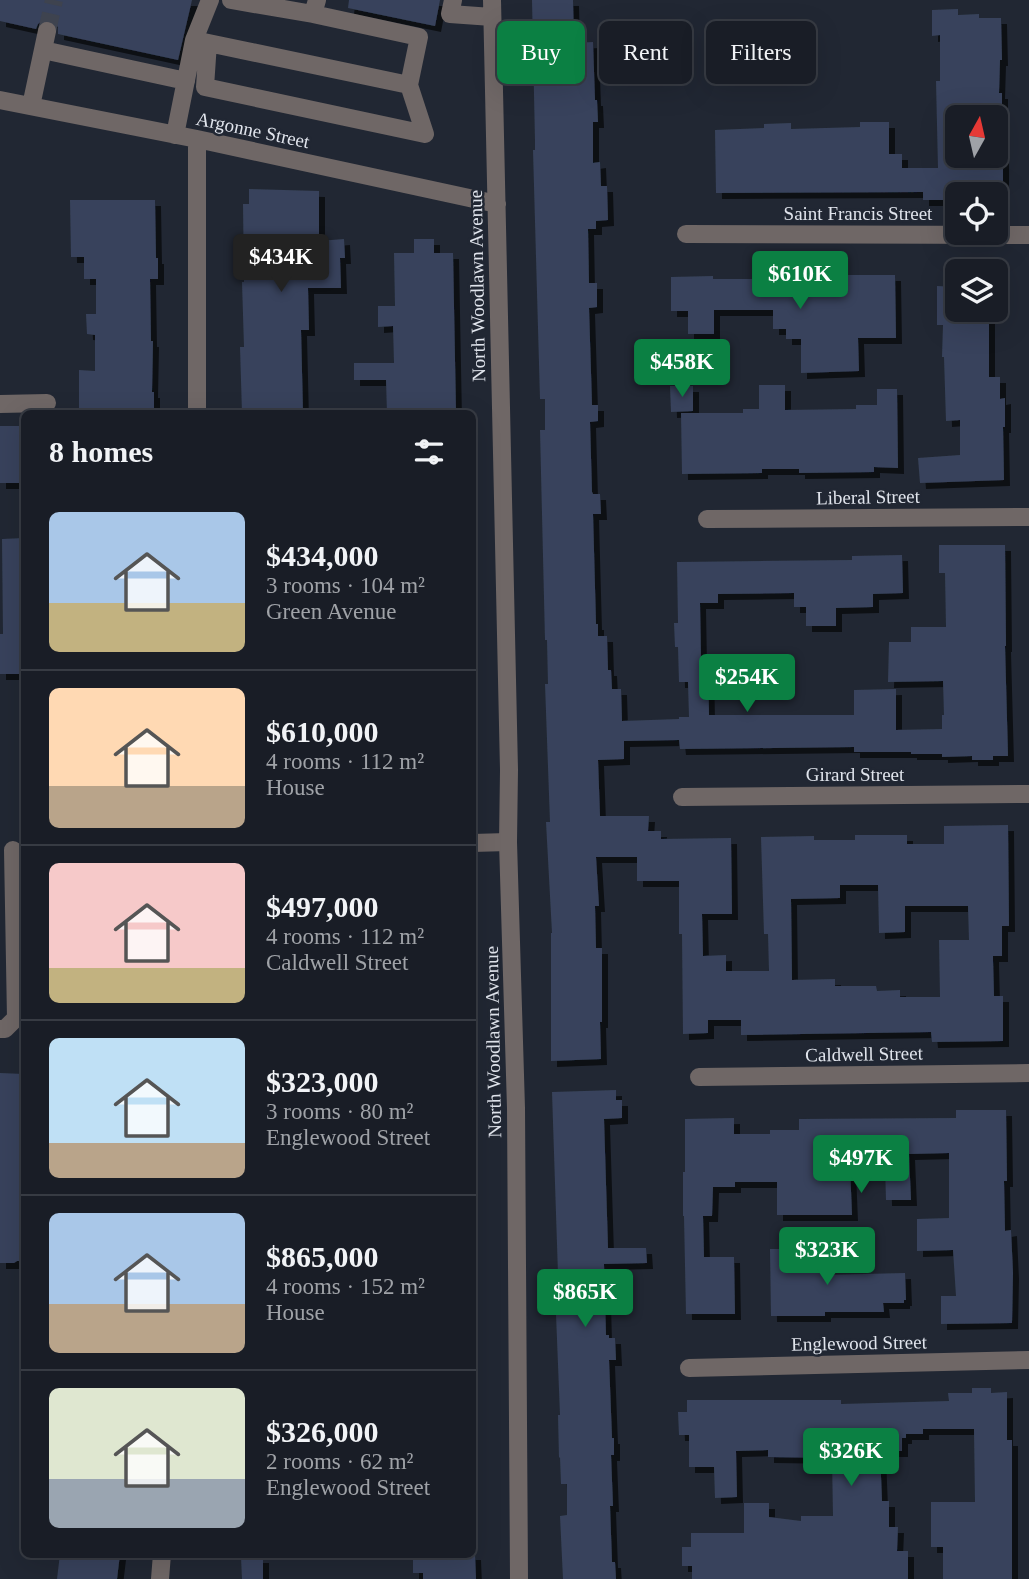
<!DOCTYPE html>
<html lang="en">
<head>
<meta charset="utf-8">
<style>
	body { margin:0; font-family:Georgia,serif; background:#262a32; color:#f1f3f6; height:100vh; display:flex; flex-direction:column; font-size:26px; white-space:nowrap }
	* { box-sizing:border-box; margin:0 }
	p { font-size:23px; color:#9fa2a7 }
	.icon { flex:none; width:38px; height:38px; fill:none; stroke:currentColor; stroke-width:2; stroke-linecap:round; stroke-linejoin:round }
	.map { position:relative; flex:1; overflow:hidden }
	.side { position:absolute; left:21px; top:410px; width:455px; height:1148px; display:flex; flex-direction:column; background:#191d26; border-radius:10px; box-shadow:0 7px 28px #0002,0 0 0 2px #373b43 }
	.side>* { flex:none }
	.guide { position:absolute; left:497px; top:21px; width:427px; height:63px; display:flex; gap:14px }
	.needle { width:46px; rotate:8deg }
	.tools { position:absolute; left:945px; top:105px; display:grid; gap:14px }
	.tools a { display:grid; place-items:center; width:63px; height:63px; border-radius:10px; background:#191d26; box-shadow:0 7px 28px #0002,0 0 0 2px #373b43; font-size:35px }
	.price { position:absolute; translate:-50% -60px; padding:0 16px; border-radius:7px; background:#0b8043; color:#fff; font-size:23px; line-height:46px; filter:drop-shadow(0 2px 4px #0008) }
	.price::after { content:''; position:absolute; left:50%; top:42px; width:21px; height:16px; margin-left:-10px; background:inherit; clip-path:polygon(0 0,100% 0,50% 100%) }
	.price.selected { background:#222; color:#fff }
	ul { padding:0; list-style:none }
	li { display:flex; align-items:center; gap:21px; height:175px; padding:0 28px }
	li+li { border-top:2px solid #373b43 }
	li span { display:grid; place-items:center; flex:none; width:196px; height:140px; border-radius:10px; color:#555 }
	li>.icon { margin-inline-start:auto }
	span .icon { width:84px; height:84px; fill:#fffc; stroke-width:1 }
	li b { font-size:30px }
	h2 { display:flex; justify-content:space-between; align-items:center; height:84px; padding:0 28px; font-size:30px }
	.pill { padding:0 24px; border-radius:10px; background:#191d26; box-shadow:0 7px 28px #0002,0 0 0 2px #373b43; font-size:24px; line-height:63px }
	.pill.selected { background:#0b8043; color:#fff }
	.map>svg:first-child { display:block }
	.building { fill:#38435b; fill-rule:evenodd; filter:url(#shadow) }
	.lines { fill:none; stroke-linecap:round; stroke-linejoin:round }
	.minor-tunnel { stroke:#3e434f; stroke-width:18; stroke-dasharray:18 9; stroke-linecap:butt }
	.minor { stroke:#6f6766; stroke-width:18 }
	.labels { text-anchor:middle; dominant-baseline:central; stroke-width:5; stroke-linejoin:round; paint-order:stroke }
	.street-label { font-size:19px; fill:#e0e4ec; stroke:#212733 }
</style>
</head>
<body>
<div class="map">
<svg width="1029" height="1579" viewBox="0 0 1029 1579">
	<defs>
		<filter id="shadow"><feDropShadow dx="6" dy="6" stdDeviation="0" flood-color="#0009"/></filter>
	</defs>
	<rect width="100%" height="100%" fill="#212733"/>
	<!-- building -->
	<path class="building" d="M0,0H192L178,60L58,34V27L50,20H43L38,24L36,29L0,21Z
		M349,0H440L435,26L348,8Z
		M532,0H573L574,43L593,42L595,100H597L598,122H593V163L600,162L601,186H607L608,220L596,221V229H588L589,283H597V307L589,308L592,405H598V421L590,422L592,492L593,494H600L601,514H593L596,624H598V636H607L608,670H611L612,689H621L622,721L679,719V717H689L688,682H679L678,647H675L674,623H678L677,562L852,560V556L902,555L903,593L873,594V607L836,608V626H806V607H794V593L718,594V603H700L701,659H708L709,715H854V690L896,689V730L942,729V715H944L943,681L888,682L889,642H911V627H946L945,573H939V545H1005L1006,646H1005L1008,756H993V760H972V756L942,757V754H911V752H854V747L680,749L679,740L624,741V759L598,760L600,816H649L648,831H661V839L731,838L732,914H702L703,956L726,955V971H769L768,934H764L761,837L814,836V840H855V835H907V844H944V826L1008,825L1009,926H1002V956H993V960L994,996H1003V1041L932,1042L931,1032L741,1035V1020H708V1033L683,1034L682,934H679V881H637V857H596L599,906H595L596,948H602V1022H600L601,1059L551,1061V933H552L546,822H550L545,684H548L547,640H545L540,430H545V399H540L533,150H535V141ZM840,885H878L879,933L905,932V906H968L969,940H939L940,997H900V990L877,991L876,986H835V979L792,980L791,899L840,898Z
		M958,9V15L979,14V18H1001L1002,60H1000L999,93H1002V117H957V156H1003V194H957V200H923V192L716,193L715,130L764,128V124L791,123V129L860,127V122H889V154H902V168H938L936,81H940V35L932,36V10Z
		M648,38L649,72L632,73L631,39Z
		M249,189L319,191V241L344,239L345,258H340L341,288H308L309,330H301L303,413H242L240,347H244L242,282H244L243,204H249Z
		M70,200H155L156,258H158V279H150L151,341H153L152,392H154V413H79V370L95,371V335L87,334L86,314H96V279H84V257H71Z
		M414,239H434V253H453L456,413H387L386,380H354V363H394L393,326L378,327V306H395L394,253H414Z
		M845,275H895L896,338H858L859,371L801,373V339H786V329H773V310H714V334H688V311H671V277L713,276V279H773V276L845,277Z
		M937,286L957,287V310H989V377H1000V399L1005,398V427H1003L1004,480L920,483L918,458L960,455V420L946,421L944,357H942L943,325H937Z
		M759,385H785V410L856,409V405H877V389H897L898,468L874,467V472L799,473V469H762V473L682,474L681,413H743V409H759Z
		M670,386H693V411L671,412Z
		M0,426H24V483H0Z
		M24,538V607H21L22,674H0V634H3L2,539Z
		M0,1073L24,1074V1216L22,1261H17L14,1263H0Z
		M616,1090V1100H622V1118L604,1119L608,1248H646L647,1263L604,1264L606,1335H609V1338H615L616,1360H609L612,1438H614V1455H611L613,1506H610L612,1562H615L616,1579H563L560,1516L567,1515V1484H561L560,1457L559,1458L558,1415H560L556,1314L555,1274H558L552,1092Z
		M956,1110H1006L1007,1181H1004L1005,1231L1011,1230L1013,1273L1012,1323L941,1324V1296H956L953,1250L917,1251V1219L949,1218V1153L909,1154L911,1200H886L885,1165L850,1166L852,1215H777V1182H735V1187H713L712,1216H703L704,1257H734L735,1314H686L684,1216H683V1172H685V1119L734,1118V1134H770V1130H799V1119L956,1118Z
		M770,1249H824V1275L905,1273L906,1300H904V1303H883L884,1312H825V1316H771Z
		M972,1388H991V1393L1007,1392V1440H1012V1579H943V1547H931V1502H975L974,1429H923V1434H906V1438H902V1451H880L882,1501H889V1527H898L897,1551H908V1579H692V1566H682V1547H691V1533H744V1503H769V1517L801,1521V1516H833L832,1458L768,1457V1450L736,1451L737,1497L715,1498L714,1467H689V1435H679L678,1412H687V1400H841V1404L949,1401L948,1393H972Z
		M60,1554H120L117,1579H57Z
		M413,1554H475L476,1579H423V1573H413Z
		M241,1557H263V1579H242Z"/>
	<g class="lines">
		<!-- minor-tunnel -->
		<path class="minor-tunnel" d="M47,31L54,0"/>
		<!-- minor -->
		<path class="minor" d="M231,0L313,14
			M453,0L450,14L492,17
			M492,0L509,770L508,842L516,1108L519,1579
			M194,40L210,0
			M208,43L205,87L425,134L409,85L419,37L313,14L317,0
			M43,50L186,81
			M0,100L197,139L497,204
			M31,106L47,31
			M175,135L194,40L409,85
			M686,234L1029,235
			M0,404L47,403
			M197,413V139
			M707,519L1029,517
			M682,797L1029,794
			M472,843L508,842
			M0,1029H5L16,1018L13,850
			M699,1077L1029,1073
			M689,1368L1029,1360
			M160,1579L162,1554"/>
	</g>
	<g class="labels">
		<!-- street labels -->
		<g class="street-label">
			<text transform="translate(253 130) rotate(12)">Argonne Street</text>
			<text x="858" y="213">Saint Francis Street</text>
			<text transform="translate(477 286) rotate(-91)">North Woodlawn Avenue</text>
			<text transform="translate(868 497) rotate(-1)">Liberal Street</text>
			<text x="855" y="774">Girard Street</text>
			<text transform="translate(493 1042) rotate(-91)">North Woodlawn Avenue</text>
			<text transform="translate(864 1054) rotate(-1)">Caldwell Street</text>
			<text transform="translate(859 1343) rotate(-1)">Englewood Street</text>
		</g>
	</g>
</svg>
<div class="tools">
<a><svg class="needle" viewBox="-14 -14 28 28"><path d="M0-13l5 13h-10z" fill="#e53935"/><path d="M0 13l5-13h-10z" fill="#9fa2a7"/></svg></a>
<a><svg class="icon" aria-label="locate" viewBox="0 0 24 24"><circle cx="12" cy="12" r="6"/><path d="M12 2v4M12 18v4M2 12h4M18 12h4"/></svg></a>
<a><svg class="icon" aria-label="layers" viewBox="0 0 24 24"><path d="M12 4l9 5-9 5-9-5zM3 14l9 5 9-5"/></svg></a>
</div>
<b class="price selected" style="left:281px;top:294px">$434K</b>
<b class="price" style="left:800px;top:311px">$610K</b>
<b class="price" style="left:682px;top:399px">$458K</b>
<b class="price" style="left:747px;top:714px">$254K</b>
<b class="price" style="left:861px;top:1195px">$497K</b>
<b class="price" style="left:827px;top:1287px">$323K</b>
<b class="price" style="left:585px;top:1329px">$865K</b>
<b class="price" style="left:851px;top:1488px">$326K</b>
<div class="guide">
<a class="pill selected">Buy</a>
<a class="pill">Rent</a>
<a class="pill">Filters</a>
</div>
<section class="side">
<h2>8 homes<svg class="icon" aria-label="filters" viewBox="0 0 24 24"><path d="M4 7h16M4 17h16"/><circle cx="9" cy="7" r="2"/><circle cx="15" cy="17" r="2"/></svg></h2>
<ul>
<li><span style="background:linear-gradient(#a9c7e8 65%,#c2b280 0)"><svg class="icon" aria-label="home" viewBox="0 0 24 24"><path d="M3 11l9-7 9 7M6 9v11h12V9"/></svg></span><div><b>$434,000</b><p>3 rooms · 104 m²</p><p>Green Avenue</p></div></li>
<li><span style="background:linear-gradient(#ffd9b3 70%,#b9a48a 0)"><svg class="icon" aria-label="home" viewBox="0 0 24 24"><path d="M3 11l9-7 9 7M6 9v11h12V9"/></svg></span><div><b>$610,000</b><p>4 rooms · 112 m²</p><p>House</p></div></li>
<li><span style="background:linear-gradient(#f6c9c9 75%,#c2b280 0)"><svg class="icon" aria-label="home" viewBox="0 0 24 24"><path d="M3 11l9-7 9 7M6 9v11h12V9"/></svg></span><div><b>$497,000</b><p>4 rooms · 112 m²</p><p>Caldwell Street</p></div></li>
<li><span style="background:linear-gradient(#bfe0f5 75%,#b9a48a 0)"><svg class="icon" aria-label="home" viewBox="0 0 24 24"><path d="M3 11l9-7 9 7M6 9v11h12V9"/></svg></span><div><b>$323,000</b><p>3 rooms · 80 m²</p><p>Englewood Street</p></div></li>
<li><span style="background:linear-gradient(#a9c7e8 65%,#b9a48a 0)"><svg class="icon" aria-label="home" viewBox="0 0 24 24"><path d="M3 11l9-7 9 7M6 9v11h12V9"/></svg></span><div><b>$865,000</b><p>4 rooms · 152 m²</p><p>House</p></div></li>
<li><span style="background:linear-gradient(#dfe7d0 65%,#9aa5b1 0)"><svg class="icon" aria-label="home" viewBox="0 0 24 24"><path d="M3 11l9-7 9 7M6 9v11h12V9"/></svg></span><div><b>$326,000</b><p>2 rooms · 62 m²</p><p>Englewood Street</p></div></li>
</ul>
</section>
</div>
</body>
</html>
